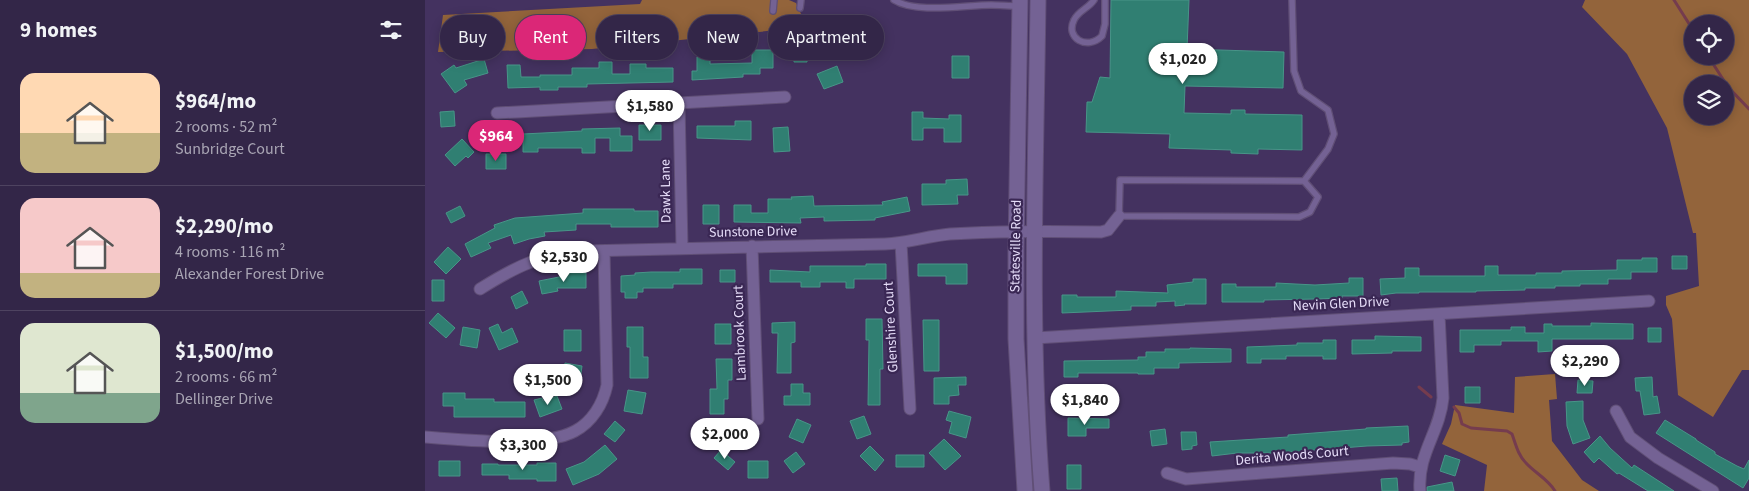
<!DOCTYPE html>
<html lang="en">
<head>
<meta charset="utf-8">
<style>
	body { margin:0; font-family:"Source Sans 3",sans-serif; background:#3e3252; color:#f1f3f6; height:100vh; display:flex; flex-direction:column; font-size:19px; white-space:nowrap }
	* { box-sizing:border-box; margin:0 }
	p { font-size:16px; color:#a9a5b4 }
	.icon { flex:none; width:28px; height:28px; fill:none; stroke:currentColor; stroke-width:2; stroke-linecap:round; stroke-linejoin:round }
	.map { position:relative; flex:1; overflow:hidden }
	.panel { display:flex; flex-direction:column; background:#332648; width:425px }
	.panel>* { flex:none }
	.banner { position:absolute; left:15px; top:15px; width:475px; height:45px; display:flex; gap:10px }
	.fabs { position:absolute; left:1259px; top:15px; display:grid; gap:10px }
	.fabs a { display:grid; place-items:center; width:50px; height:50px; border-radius:50%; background:#332648; box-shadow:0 2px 12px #0003,0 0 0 1px #4e4360; font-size:25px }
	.price { position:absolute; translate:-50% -42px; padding:0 11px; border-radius:18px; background:#fff; color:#222; font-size:16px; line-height:32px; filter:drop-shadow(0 1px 2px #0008) }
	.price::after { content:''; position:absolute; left:50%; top:30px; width:15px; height:11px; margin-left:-8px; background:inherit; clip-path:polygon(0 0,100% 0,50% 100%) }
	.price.current { background:#db2777; color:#fff }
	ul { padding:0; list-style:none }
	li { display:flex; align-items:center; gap:15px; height:125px; padding:0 20px }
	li+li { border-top:1px solid #4e4360 }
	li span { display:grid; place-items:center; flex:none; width:140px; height:100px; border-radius:15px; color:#555 }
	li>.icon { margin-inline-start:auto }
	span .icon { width:60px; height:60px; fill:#fffc; stroke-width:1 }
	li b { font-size:21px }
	h2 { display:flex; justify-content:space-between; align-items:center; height:60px; padding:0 20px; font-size:21px }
	.tag { padding:0 18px; border-radius:22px; background:#332648; box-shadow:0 2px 12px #0003,0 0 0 1px #4e4360; font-size:18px; line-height:45px }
	.tag.current { background:#db2777; color:#fff }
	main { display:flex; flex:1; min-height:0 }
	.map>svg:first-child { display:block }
	.forest { fill:#93643b; fill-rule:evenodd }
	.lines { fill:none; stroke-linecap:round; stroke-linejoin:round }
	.stream { stroke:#753c4e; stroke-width:3 }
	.building { fill:#307f72; stroke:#489588 }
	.service-casing { stroke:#604f76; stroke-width:8 }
	.minor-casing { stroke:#604f76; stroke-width:13 }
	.secondary-casing { stroke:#604f76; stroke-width:17 }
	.service { stroke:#746294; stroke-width:5.5 }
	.minor { stroke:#746294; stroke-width:11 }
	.secondary { stroke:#746294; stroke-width:15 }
	.labels { text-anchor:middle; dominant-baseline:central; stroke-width:4.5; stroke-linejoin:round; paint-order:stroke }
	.street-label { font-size:14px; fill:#e7defa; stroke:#3a2754 }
</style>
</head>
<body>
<main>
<section class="panel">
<h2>9 homes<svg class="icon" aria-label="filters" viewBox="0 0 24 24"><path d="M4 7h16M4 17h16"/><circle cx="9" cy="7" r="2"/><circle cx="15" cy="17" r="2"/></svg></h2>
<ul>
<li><span style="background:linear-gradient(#ffd9b3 60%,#c2b280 0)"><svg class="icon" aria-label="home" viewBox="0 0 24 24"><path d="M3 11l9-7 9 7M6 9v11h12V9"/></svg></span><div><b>$964/mo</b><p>2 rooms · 52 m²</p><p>Sunbridge Court</p></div></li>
<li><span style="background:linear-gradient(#f6c9c9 75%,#c2b280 0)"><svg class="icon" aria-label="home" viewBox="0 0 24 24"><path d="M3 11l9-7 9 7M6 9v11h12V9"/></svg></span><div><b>$2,290/mo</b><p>4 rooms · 116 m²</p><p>Alexander Forest Drive</p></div></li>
<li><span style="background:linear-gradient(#dfe7d0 70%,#7fa58c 0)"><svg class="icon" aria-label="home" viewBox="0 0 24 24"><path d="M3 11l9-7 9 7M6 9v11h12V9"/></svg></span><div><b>$1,500/mo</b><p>2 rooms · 66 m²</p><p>Dellinger Drive</p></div></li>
</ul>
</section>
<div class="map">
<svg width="1324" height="491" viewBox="0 0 1324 491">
	<rect width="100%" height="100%" fill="#443260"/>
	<!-- forest -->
	<path class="forest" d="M217,0H364L371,3L382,27L167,49L13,52L18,15L215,4Z
		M1160,0H1324V370H1317L1288,417L1253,395L1247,319L1241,305V296L1274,286L1271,233H1268L1242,128L1202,54L1157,7ZM1268,24H1300V56H1268ZM1268,84H1300V116H1268Z
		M1130,374L1132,399L1124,400L1127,441L1157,480L1174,491H1059L1062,465L1017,444L1026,424L1030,405L1089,413L1090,377Z"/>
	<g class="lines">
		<!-- stream -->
		<path class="stream" d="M1249,0L1268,30
			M1283,56L1303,87L1324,109
			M994,387L1006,397
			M1029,407L1034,413L1037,424L1046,428L1082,431L1087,434C1091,445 1093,455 1101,463C1110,473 1123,479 1130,491"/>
	</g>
	<!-- building -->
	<path class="building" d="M686,0H764L762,49L859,52L858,88L760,86L759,113L806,114V110H820V114L877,115V150L833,149V154L806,153V150L744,148L745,134L661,132L662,102H667L675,77L685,78Z
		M369,48H382V62H369Z
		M327,50H348V68H335V74H318V77L267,80V71H272V57H285V64L327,63Z
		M527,56H544V78H527Z
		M59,59L63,73L39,80L42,85L30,93L16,74L29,65L31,68Z
		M174,62H187V74H205V64H221V68H248V82L162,84V87H133V90H115V87L83,88L82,65H95L96,77H115V75H147V68H174Z
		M412,66L418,82L399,89L392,74Z
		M29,111L30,126L16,127L15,112Z
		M487,112H498V118L524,119V115H536V142H519V128H498V140H487Z
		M310,121H326V140L272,138V126H310Z
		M214,125H236V140H214Z
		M363,127L365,151L349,152L348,128Z
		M195,128V136H207V151H185V138H170V153H157V148H113V152H98V134L157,131V129Z
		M37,139L49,152L43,158L41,156L30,166L20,155Z
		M61,154H81V169H61Z
		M542,179L543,195H532L533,204L497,205V184H521V180Z
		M388,196L389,206L458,205L457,202L482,197L485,211L450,218V220L399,221V217L375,218L376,223L309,222V205H326V213H343V199H367L366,197Z
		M278,205H294V224H278Z
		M35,206L40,216L26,223L21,213Z
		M158,209H209V211H233V227H186V224H151V230L119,232L120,236L104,239L89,244L86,235L63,243L66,248L46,257L40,244L70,228L69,225L90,218L158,213Z
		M23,247L36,259L21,274L9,262Z
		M1247,256H1262V269H1247Z
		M1217,258H1232V272H1206V279H1183V284H1155V286H1130V288H1100V290L1051,291V292H994V293H971L956,295L955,279L980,278V268H994V276H1060V266H1073V275H1111V273H1137V271L1192,270V260H1217Z
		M441,264H461V279H429V288H421V282H395V287H376V282H345V270L385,272V266H441Z
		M493,264H542V284H521V276H493Z
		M255,269H277V284H248V288H218V292H212V298H200V292H196V276L210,275V273L226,272H255Z
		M295,270H310V282H295Z
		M139,273H161V288H132L133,291L117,294L114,281L139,276Z
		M924,278H938V296H917V298L890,299L839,300V302H797V284H811V287H851V283L890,285L924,283Z
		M768,279H781V304H759L760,305L750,306V301L731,302V306H706V310L637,313V295H652V297H691V291L743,293L742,285L768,282Z
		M7,280H19V301H7Z
		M97,291L103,303L91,309L86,297Z
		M13,313L30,328L21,338L4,323Z
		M441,319H457L458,369H455V405H443L444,340H441Z
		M498,320H514V371H499Z
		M370,322V342L366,343V373H352L353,333H347V323Z
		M1166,323L1208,324V339H1127V351L1113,352V341H1076V345H1049V352H1035V330H1086V327H1100V333H1119V324H1127V326H1166Z
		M73,324L77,333L87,328L93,342L74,350L64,328Z
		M290,324H306V344H290Z
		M38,327L55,330L52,348L35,345Z
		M202,327H218V357H223V378H205V347H202Z
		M1223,328H1236V342H1223Z
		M139,330H156V351H139Z
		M950,336L996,337V351H967V353L927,354V340H950Z
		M898,340H911V359H898V356H861V359H836V363H822V347L872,345V343H898Z
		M765,348L806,349V362L754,363V368H729V374H713V373H653V377H639V361L713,360V357H721V352H740V349H765Z
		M291,359H307V380H303V399H299V414H285V389H292Z
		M140,363L157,366L154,389L136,386Z
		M541,377V385H533L534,395L524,396V404H509V378Z
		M1227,377L1228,397L1232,396L1235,413L1219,415L1215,391H1211L1210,378Z
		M1153,380L1168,381L1167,393H1152Z
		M366,384H378V393H385V405H359V396H366Z
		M1040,387H1055V403H1040Z
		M203,390L221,393L217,414L199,411Z
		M18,393H40V399H69V402H100V417H29V406H18Z
		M132,396L137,409L115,417L109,400L117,398L118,401Z
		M1158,401V420L1165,438L1148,444L1142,426L1141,402Z
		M524,411L546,417L541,438L524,433L527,422L521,420Z
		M439,416L446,434L432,439L425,421Z
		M643,418L684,419V428H661V436H643Z
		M372,419L386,425L378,443L364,437Z
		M1240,420L1271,439V440L1290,452V454L1312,466L1319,469L1324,460V478L1318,488L1231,433Z
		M190,421L200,430L190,442L179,434Z
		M983,426L984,442L977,443V445L942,446L853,453H812L787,456L785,442L863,437V435L941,429V428Z
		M289,427L293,441L280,445L276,430Z
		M740,429L742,444L727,446L725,431Z
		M756,432H771L772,445L767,446V449L757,450Z
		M1175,436L1185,448L1207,468L1209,465L1249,491H1223L1194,473L1192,474L1174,458L1169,463L1159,452Z
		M519,439L536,456L520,470L504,453Z
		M180,445L192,459L174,474L148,485L141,469L159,462Z
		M445,446L459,460L450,471L435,456Z
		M296,450L310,462L303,470L289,458Z
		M371,452L380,464L368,473L359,461Z
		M471,455H499V467H471Z
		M1020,455L1035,460L1030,476L1015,471Z
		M14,461H35V476H14Z
		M323,461H343V478H323Z
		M112,463H131V481H112V479H84V475H57V464H73V465H112Z
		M642,465H656V489H642Z
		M972,478L973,491H957L956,479Z
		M1027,482L1029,491H1002V487Z"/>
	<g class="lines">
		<defs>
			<path id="service" d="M469,0C491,14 540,5 566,5C575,5 584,6 593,6
				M669,0C664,8 653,11 649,20C640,38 662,51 677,36L680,24V0
				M867,0L869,71L876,91L903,110L909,134L903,149L879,181
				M375,8L376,0
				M348,11L349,0
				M695,180L879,181L893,197L885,212L874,217L694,216Z"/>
			<path id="minor" d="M254,103L257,248
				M72,113L360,97
				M476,243L485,409
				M327,246L333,419
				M55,289C93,265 115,255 160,251L460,244C482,243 503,236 525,234C575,231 626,231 676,232L683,230L694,216
				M610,338L1224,301
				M1191,411L1205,437L1233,458L1288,491
				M0,437C35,440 120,448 150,431C167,422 178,404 182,385L179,251
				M742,473L761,479L968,463L985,464L995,467
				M995,491C992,454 1015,432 1018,398L1014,314"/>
			<path id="secondary" d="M595,0L591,251V339L600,491
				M613,0C611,164 604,327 617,491"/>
		</defs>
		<!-- service casing -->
		<use href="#service" class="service-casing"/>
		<!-- minor casing -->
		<use href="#minor" class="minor-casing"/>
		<!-- secondary casing -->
		<use href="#secondary" class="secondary-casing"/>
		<!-- service -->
		<use href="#service" class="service"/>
		<!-- minor -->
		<use href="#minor" class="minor"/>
		<!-- secondary -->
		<use href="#secondary" class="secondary"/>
	</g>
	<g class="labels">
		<!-- street labels -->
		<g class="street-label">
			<text transform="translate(241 191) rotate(-91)">Dawk Lane</text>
			<text transform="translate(328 232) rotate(-1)">Sunstone Drive</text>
			<text transform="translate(591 246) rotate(-89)">Statesville Road</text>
			<text transform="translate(916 304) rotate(-3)">Nevin Glen Drive</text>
			<text transform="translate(466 327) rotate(-93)">Glenshire Court</text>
			<text transform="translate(315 333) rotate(-92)">Lambrook Court</text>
			<text transform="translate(867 456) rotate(-5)">Derita Woods Court</text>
		</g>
	</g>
</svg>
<div class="fabs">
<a><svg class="icon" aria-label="locate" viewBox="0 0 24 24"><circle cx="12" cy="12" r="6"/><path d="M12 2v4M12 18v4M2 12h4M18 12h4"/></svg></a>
<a><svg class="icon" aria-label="layers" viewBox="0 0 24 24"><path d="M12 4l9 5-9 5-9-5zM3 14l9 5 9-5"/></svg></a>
</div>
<b class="price" style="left:758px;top:85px">$1,020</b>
<b class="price" style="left:225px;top:132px">$1,580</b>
<b class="price current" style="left:71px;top:162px">$964</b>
<b class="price" style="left:139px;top:283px">$2,530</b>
<b class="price" style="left:1160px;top:387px">$2,290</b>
<b class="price" style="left:123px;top:406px">$1,500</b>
<b class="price" style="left:660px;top:426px">$1,840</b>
<b class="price" style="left:300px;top:460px">$2,000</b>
<b class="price" style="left:98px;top:471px">$3,300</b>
<div class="banner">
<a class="tag">Buy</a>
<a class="tag current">Rent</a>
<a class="tag">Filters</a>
<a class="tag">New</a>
<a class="tag">Apartment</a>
</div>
</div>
</main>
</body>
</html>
